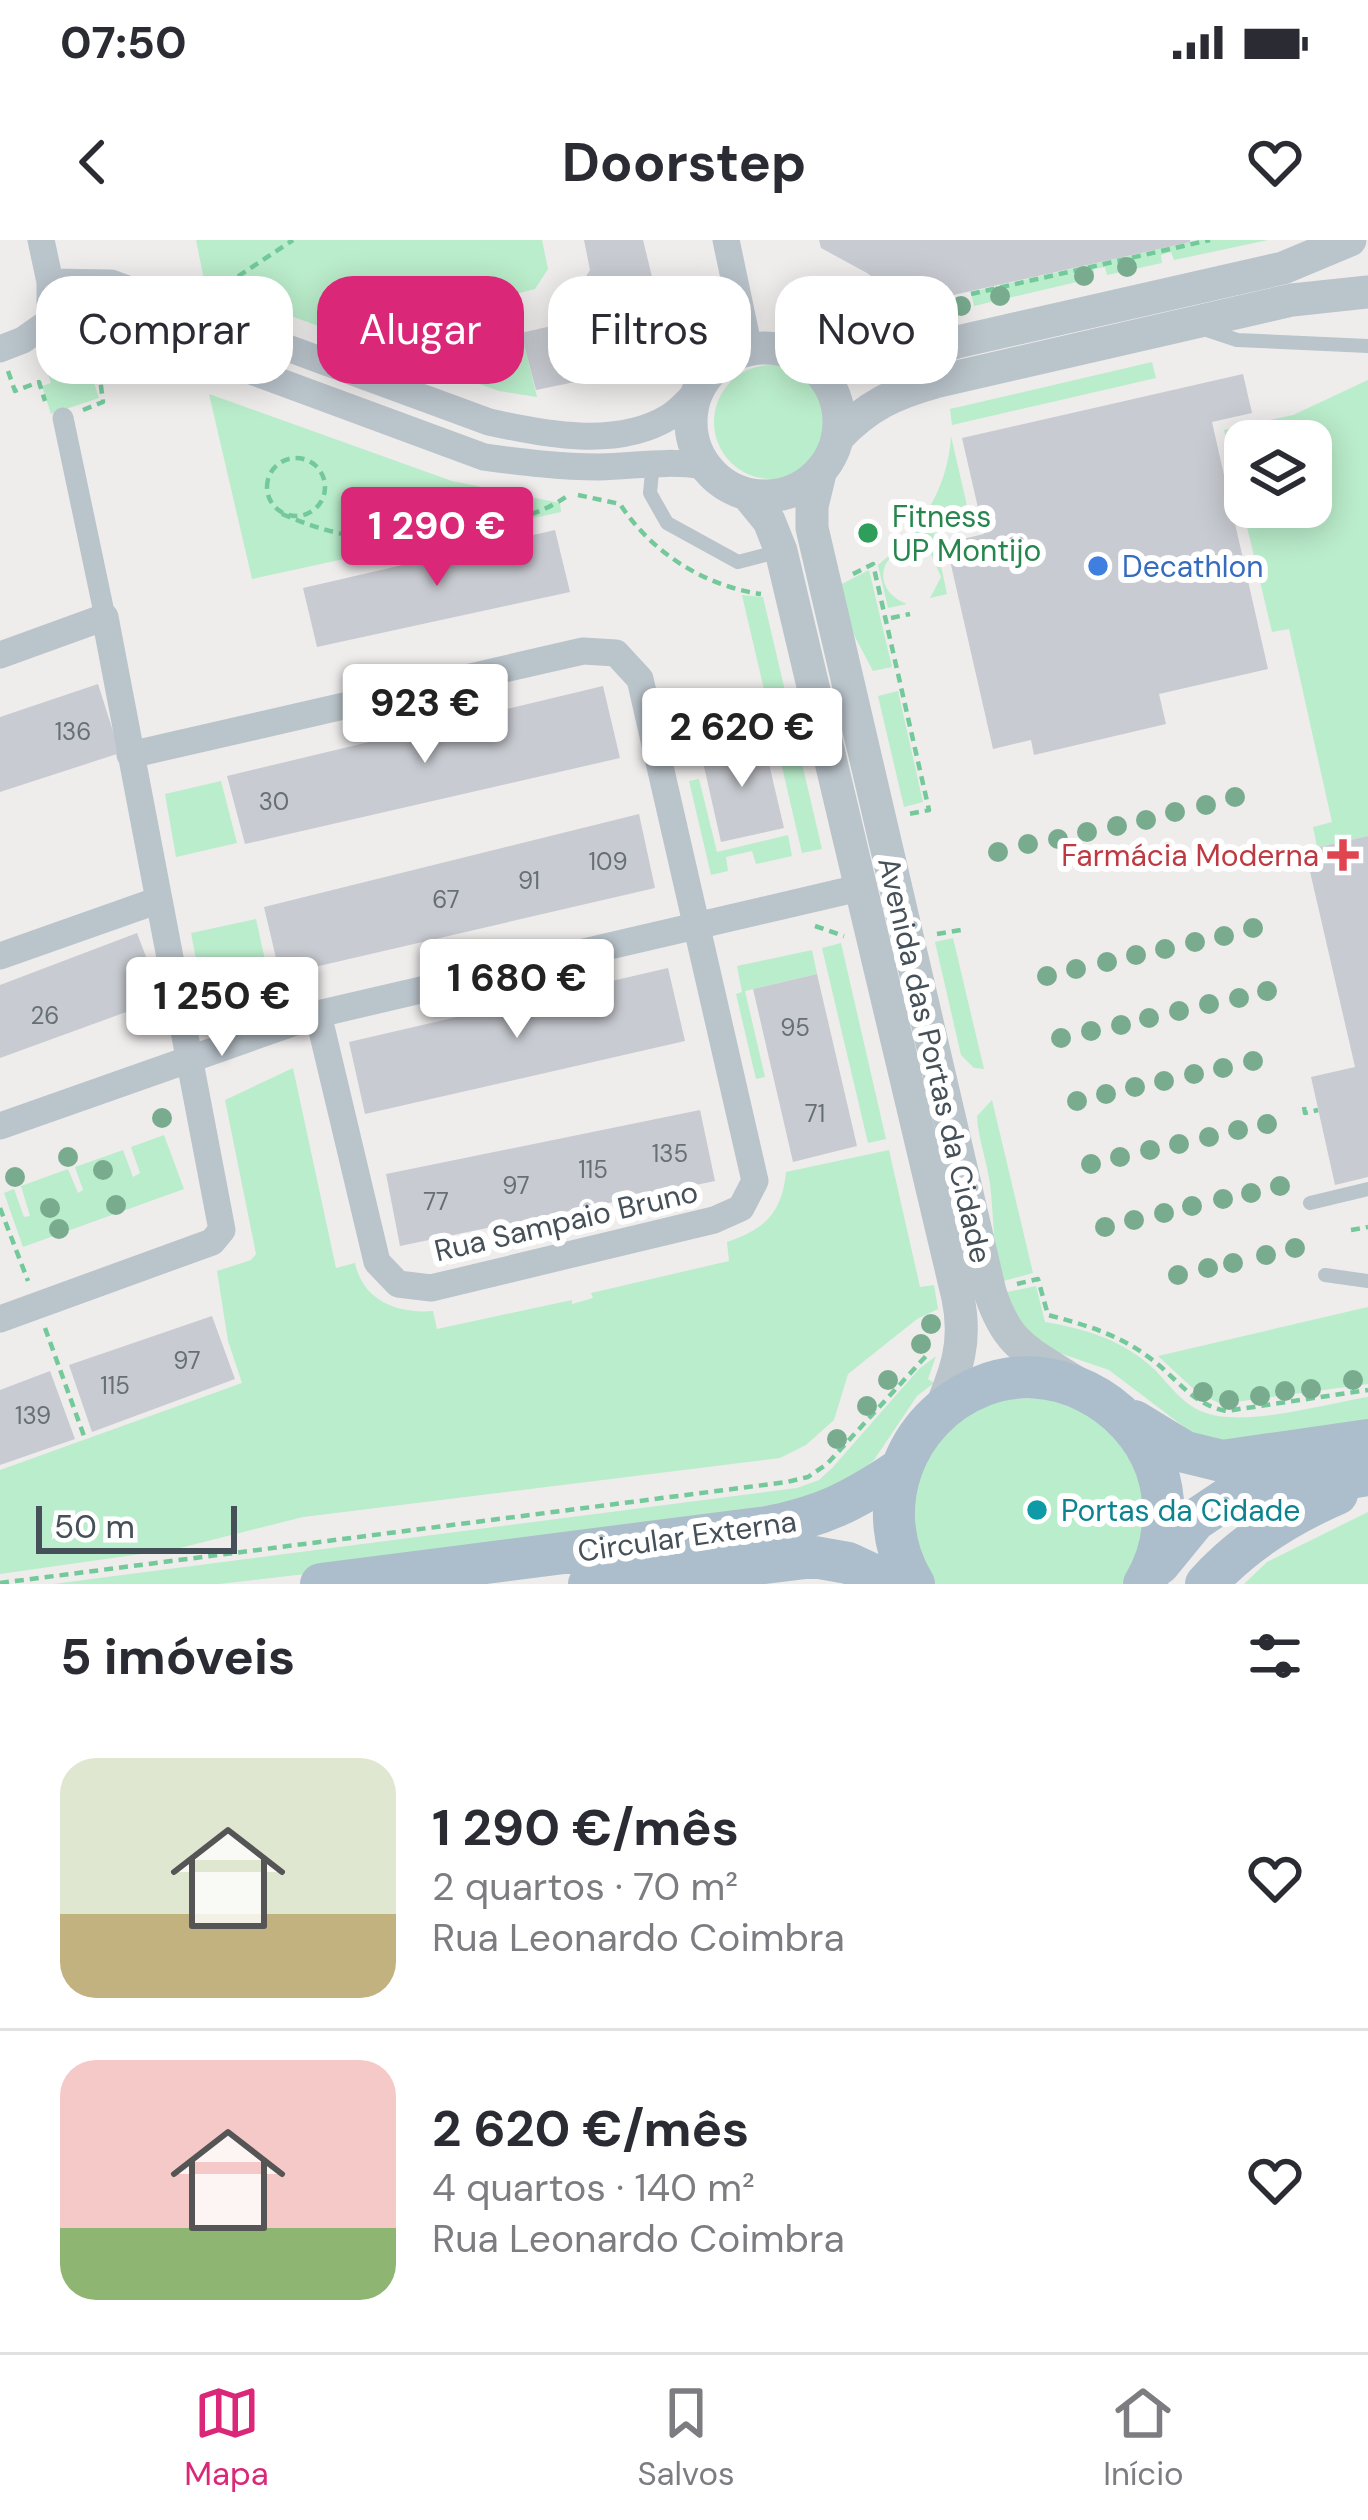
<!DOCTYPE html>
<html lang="pt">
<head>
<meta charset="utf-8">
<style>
	body { margin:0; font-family:"DM Sans",sans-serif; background:#f7f7f7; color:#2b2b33; height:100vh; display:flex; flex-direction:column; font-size:45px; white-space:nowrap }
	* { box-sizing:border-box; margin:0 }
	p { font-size:39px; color:#7c7c81 }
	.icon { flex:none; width:66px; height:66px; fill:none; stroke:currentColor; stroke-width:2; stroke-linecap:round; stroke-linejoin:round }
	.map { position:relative; height:1344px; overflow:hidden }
	.sheet { display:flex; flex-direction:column; background:#fff; flex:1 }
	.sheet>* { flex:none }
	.hud { position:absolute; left:36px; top:36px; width:1296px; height:108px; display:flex; gap:24px }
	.fabs { position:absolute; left:1224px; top:180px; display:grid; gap:24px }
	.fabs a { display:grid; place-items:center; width:108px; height:108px; border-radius:24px; background:#fff; box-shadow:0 6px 30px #0003; font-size:60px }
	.scale { position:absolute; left:36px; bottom:30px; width:201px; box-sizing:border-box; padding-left:12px; border:6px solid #455058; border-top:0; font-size:33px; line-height:42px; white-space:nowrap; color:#455058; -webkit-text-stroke:9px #fff; paint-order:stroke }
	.price { position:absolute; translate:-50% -102px; padding:0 27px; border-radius:12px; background:#fff; color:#222; font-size:39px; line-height:78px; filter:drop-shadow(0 3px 6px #0008) }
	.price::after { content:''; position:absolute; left:50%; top:72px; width:36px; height:27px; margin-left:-18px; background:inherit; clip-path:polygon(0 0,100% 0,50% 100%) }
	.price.active { background:#db2777; color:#fff }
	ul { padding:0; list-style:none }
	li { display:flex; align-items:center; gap:36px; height:300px; padding:0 60px }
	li+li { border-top:3px solid #e1e1e2 }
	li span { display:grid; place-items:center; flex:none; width:336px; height:240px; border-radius:36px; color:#555 }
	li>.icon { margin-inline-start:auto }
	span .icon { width:144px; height:144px; fill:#fffc; stroke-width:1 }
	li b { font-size:51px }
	h2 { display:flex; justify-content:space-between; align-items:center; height:144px; padding:0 60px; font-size:51px }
	.tag { padding:0 42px; border-radius:36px; background:#fff; box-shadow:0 6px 30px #0003; font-size:42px; line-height:108px }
	.tag.active { background:#db2777; color:#fff }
	.status { display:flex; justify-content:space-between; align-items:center; height:84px; padding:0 60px; background:#fff; direction:ltr }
	.status svg { height:33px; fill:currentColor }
	header { display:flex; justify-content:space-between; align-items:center; height:156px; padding:0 60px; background:#fff; font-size:54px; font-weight:700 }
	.dock { display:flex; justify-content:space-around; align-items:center; height:168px; border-top:3px solid #e1e1e2; background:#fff; font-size:33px; color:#7c7c81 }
	.dock a { display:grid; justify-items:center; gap:6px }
	.dock .active { color:#db2777 }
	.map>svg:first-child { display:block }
	.green { fill:#baedcb; fill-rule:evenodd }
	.building { fill:#c8cbd1 }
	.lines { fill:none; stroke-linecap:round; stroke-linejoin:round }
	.path { stroke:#73c99a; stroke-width:4.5; stroke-dasharray:9 6; stroke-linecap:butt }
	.service { stroke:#bac4cb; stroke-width:14 }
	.pedestrian { stroke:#bac4cb; stroke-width:21 }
	.minor { stroke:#bac4cb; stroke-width:27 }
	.tertiary { stroke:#bac4cb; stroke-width:33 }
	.primary { stroke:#acbdcb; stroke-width:42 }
	.tree { fill:#79ac8f }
	.leisure-dot { fill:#2e9e5b; stroke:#fff; stroke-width:4.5 }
	.shop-dot { fill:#3f7fe0; stroke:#fff; stroke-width:4.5 }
	.health-dot { fill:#e0444e; stroke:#fff; stroke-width:4.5 }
	.culture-dot { fill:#0f9aa8; stroke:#fff; stroke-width:4.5 }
	.labels { text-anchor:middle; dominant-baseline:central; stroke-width:12; stroke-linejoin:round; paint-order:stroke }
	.number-label { font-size:24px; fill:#666f76 }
	.leisure-label { font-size:30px; fill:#27864d; stroke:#fff; text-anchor:start }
	.shop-label { font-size:30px; fill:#366cbe; stroke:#fff; text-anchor:start }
	.health-label { font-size:30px; fill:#be3a42; stroke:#fff; text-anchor:end }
	.street-label { font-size:30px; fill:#455058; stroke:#fff }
	.culture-label { font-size:30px; fill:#0d838f; stroke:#fff; text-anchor:start }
</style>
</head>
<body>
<div class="status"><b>07:50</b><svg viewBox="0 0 49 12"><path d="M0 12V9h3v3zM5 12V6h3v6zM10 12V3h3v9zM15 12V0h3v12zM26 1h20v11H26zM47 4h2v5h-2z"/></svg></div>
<header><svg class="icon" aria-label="back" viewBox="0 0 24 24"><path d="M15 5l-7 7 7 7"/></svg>Doorstep<svg class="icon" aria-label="heart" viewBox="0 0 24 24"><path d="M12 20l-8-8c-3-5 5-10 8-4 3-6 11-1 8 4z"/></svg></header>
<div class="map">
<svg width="1368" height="1344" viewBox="0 0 1368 1344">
	<rect width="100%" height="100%" fill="#efecec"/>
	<!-- green -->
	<path class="green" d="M196,0H542L548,29L535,49L512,55L537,157L499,151L205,45Z
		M1198,0H1268L1174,20L1171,12L1161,15L1162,23L1107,35L1105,27L1094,29V38L974,66L971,52Z
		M84,112L99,158L51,174L42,146L51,143L45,125Z
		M1152,122L1156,138L952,185L950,169Z
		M714 182a57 57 0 1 1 114 0a57 57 0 1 1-114 0Z
		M1368,140V596L1317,607L1313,587L1332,582L1289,389L1272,392L1224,190L1293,175ZM1245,201H1311V267H1245Z
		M209,154L452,241L560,263L561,272L252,339Z
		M951,196L971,283L934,293L947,354L930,358L941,337L931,314C887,293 862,347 907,364L888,368L878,325C919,292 948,250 951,196Z
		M869,330L892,427L873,431L844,376L838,346Z
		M742,355L763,357L822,609L802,613Z
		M898,451L923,562L904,567L878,456Z
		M699,539L717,612L788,595L792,616L756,624L752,611L726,617L728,631L711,635L689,541Z
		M221,541L237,603L176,617L165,554Z
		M256,679L269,738L204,761L191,693Z
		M953,698L984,829L974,828L961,815L935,702Z
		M841,703L886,899L868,903L822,708Z
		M812,710L817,734L745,751L765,837L756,839L736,754L742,752L737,726Z
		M293,828L336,1028L355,1023C363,1061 398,1074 433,1071L437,1089L572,1060V1064L593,1058L591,1053L729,1021L727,1002C765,989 782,973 786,932L889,910L920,1047L934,1045L938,1069L917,1079L848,1134L834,1180L806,1205L780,1218L303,1277L176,1309L0,1334V1230L242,1143L228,1101L217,1031L251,1020L256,1014L225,860Z
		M992,860L1033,1033L1000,1042C993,1008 994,977 990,944C987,921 978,899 977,876Z
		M164,895L184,949L23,1007L4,953L14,949L24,977L30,976L21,946L68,929L78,953L83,950L75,927L123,910L133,937L140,933L131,907Z
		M1036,1046L1045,1082C1086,1089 1123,1100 1154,1129C1169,1144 1182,1164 1203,1172C1245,1188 1323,1164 1368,1157V1181L1230,1204L1192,1193L1109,1130L1030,1103L1003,1053Z
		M1368,1067V1144L1221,1164L1198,1153L1158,1116Z
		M936,1116L928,1139L934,1143L917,1156L874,1220L831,1255L451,1317L219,1344H53L797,1248L819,1240L833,1227L919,1129Z
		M1040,1158C1065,1165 1088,1171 1108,1189C1150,1227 1158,1300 1122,1344H933C927,1333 919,1322 916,1310C899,1247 937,1176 1001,1161C1013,1158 1027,1159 1040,1158Z
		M1368,1272V1344H1244L1267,1322Z"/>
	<!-- building -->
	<path class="building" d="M584,0H643L655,49L620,87L606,111L599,137L536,150L521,93L556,85L590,30Z
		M819,0H1190V2L909,65L867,33L821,8Z
		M1243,134L1252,173L1212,182L1268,429L1159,454L1166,484L1034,515L1031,500L993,509L946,303L984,294L962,198Z
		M555,290L570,352L317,407L303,348Z
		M98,444L120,513L0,552V477Z
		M603,446L620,518L245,604L227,536Z
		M763,498L784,588L721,602L701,513Z
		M639,574L655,648L280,735L264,667Z
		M1368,596V937L1335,945L1311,837L1355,827L1305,610Z
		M137,693L162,759L0,818V745Z
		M668,728L685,801L365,874L349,802Z
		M817,734L857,906L793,922L753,749Z
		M700,870L715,941L400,1006L386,934Z
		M212,1076L235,1139L92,1192L69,1125Z
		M50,1131L75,1199L0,1225V1150Z"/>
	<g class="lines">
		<!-- path -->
		<path class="path" d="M213,53L293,0
			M971,54L1210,0
			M8,131L15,151L39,142L45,161
			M83,170L103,162L96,106
			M267 247a29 29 0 1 1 58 0a29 29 0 1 1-58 0Z
			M578,255L620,264C651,312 704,346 761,354
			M282,274C359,307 404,303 484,286C518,278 541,275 570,254
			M853,334L873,324L929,570L909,574
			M891,378L910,374
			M815,686L844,696
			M937,694L961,690
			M1304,867L1305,873L1318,870
			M0,968L28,1041
			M1351,990L1368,987
			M1017,1044L1038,1039L1048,1075C1087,1085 1123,1096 1155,1122C1180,1142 1193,1164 1226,1171L1368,1150
			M45,1088L84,1196
			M0,1343L787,1242L808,1237L827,1224L926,1116"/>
		<!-- service -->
		<path class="service" d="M1201,88L1237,100L1368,106
			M653,222L650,253L667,283L738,322L781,311
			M1310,963L1368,949
			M1325,1035L1368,1041"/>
		<!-- pedestrian -->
		<path class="pedestrian" d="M63,178L105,377"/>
		<!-- minor -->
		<path class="minor" d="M726,0L749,109
			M50,42L111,43L489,182C543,194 617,209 669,177C679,171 689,159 698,151
			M50,81L113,80L484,217C522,222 560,227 599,227C637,226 666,220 705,226
			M0,109L23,100L50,81V42L41,0
			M0,415L105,377L222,990L212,1002L0,1079
			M130,515L583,411L616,413L640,439L755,941L741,968L714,980L431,1048L398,1044L377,1022L318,774
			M0,716L156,661
			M0,886L318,774L863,647"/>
		<!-- tertiary -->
		<path class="tertiary" d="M691 182a74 74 0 1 1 148 0a74 74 0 1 1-148 0Z
			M807,120L871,125L957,102L1283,28L1350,0
			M838,197C867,166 895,153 935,142L1292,60L1368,52
			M820,233L812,266V288L990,1052C1007,1106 1029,1112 1074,1141
			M747,254L769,281L781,311L958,1058C967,1101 957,1130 940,1170"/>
		<!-- primary -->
		<path class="primary" d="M1134,1181L1185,1212L1222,1221L1368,1200
			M1159,1324L1195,1280L1228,1258L1368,1235
			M321,1344L767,1287C821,1277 853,1261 899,1230
			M589,1344L814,1317L848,1323L893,1344
			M914,1344C869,1271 903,1177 982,1146C1051,1118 1132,1161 1156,1228C1169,1265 1165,1310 1144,1344
			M1206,1344C1242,1304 1288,1275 1337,1254"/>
	</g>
	<!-- trees -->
	<g class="tree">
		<circle cx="1127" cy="27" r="10"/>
		<circle cx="1084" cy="36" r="10"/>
		<circle cx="1000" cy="56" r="10"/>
		<circle cx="961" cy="66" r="10"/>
		<circle cx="918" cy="76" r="10"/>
		<circle cx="1235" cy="557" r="10"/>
		<circle cx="1206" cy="565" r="10"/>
		<circle cx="1175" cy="572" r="10"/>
		<circle cx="1146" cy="580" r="10"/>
		<circle cx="1117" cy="586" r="10"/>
		<circle cx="1087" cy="592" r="10"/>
		<circle cx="1058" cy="599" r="10"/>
		<circle cx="1028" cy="604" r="10"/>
		<circle cx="998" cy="612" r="10"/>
		<circle cx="1253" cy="688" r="10"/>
		<circle cx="1224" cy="696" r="10"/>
		<circle cx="1195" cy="702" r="10"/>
		<circle cx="1165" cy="709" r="10"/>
		<circle cx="1136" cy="715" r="10"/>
		<circle cx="1107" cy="722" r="10"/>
		<circle cx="1076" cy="729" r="10"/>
		<circle cx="1047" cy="736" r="10"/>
		<circle cx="1267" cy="751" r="10"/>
		<circle cx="1239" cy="758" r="10"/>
		<circle cx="1209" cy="764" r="10"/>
		<circle cx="1179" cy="771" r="10"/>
		<circle cx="1149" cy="778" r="10"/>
		<circle cx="1121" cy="785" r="10"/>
		<circle cx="1091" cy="791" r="10"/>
		<circle cx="1061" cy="798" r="10"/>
		<circle cx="1253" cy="821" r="10"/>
		<circle cx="1223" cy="828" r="10"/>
		<circle cx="1194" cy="834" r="10"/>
		<circle cx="1164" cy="841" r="10"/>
		<circle cx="1135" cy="847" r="10"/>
		<circle cx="1106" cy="854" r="10"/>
		<circle cx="1077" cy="861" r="10"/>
		<circle cx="162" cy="878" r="10"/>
		<circle cx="1267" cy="884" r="10"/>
		<circle cx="1238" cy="890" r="10"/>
		<circle cx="1209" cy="897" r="10"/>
		<circle cx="1179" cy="904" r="10"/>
		<circle cx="1150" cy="910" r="10"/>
		<circle cx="68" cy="917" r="10"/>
		<circle cx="1120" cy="917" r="10"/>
		<circle cx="1091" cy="924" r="10"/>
		<circle cx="103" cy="930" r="10"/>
		<circle cx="15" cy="937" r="10"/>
		<circle cx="1280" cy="946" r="10"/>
		<circle cx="1251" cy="953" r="10"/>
		<circle cx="1223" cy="959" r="10"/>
		<circle cx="116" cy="965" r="10"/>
		<circle cx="1192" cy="966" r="10"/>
		<circle cx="50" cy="968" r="10"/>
		<circle cx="1164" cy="973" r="10"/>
		<circle cx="1134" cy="980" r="10"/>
		<circle cx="1105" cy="987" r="10"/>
		<circle cx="59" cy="989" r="10"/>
		<circle cx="1295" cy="1008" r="10"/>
		<circle cx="1266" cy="1015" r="10"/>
		<circle cx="1233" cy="1023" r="10"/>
		<circle cx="1208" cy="1028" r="10"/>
		<circle cx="1178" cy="1035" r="10"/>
		<circle cx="931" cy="1084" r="10"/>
		<circle cx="921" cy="1104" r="10"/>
		<circle cx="888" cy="1140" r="10"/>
		<circle cx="1353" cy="1140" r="10"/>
		<circle cx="1311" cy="1149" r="10"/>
		<circle cx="1285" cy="1151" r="10"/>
		<circle cx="1203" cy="1152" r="10"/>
		<circle cx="1260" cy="1156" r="10"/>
		<circle cx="1229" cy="1160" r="10"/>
		<circle cx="867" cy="1166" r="10"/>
		<circle cx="837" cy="1199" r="10"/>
	</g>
	<!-- markers -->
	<circle class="leisure-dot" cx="868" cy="293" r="12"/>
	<circle class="shop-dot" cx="1098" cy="326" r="12"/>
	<path class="health-dot" d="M1337 597h12v12h12v12h-12v12h-12v-12h-12v-12h12z"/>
	<circle class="culture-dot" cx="1037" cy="1270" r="12"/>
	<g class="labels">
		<!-- number labels -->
		<g class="number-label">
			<text x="73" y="491">136</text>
			<text x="274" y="561">30</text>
			<text x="608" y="621">109</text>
			<text x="529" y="640">91</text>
			<text x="446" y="659">67</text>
			<text x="45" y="775">26</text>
			<text x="795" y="787">95</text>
			<text x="815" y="873">71</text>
			<text x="670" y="913">135</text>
			<text x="593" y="929">115</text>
			<text x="516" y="945">97</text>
			<text x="436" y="961">77</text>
			<text x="187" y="1120">97</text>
			<text x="115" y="1145">115</text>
			<text x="33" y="1175">139</text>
		</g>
		<!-- leisure labels -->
		<g class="leisure-label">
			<text x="892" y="276">Fitness<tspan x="892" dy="34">UP Montijo</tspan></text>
		</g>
		<!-- shop labels -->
		<g class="shop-label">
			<text x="1122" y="326">Decathlon</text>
		</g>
		<!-- health labels -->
		<g class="health-label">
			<text x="1319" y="615">Farmácia Moderna</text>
		</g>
		<!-- street labels -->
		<g class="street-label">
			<text transform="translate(935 820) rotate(77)">Avenida das Portas da Cidade</text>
			<text transform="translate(566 981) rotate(-13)">Rua Sampaio Bruno</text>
			<text transform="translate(687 1296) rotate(-8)">Circular Externa</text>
		</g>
		<!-- culture labels -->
		<g class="culture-label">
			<text x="1061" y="1270">Portas da Cidade</text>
		</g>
	</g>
</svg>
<div class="fabs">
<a><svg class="icon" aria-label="layers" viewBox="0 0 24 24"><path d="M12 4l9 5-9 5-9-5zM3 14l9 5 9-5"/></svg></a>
</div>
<div class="scale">50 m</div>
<b class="price active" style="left:437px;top:349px">1 290 €</b>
<b class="price" style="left:425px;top:526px">923 €</b>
<b class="price" style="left:742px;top:550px">2 620 €</b>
<b class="price" style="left:517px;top:801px">1 680 €</b>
<b class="price" style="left:222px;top:819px">1 250 €</b>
<div class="hud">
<a class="tag">Comprar</a>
<a class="tag active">Alugar</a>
<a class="tag">Filtros</a>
<a class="tag">Novo</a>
</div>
</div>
<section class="sheet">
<h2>5 imóveis<svg class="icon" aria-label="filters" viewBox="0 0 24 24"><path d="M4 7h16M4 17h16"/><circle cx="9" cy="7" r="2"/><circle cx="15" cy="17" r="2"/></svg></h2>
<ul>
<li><span style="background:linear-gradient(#dfe7d0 65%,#c2b280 0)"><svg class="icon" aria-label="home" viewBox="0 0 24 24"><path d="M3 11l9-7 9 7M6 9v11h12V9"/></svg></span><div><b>1 290 €/mês</b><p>2 quartos · 70 m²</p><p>Rua Leonardo Coimbra</p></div><svg class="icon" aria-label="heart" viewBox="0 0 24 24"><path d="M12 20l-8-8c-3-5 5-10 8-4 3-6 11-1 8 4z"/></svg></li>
<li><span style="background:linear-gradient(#f6c9c9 70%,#8fb573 0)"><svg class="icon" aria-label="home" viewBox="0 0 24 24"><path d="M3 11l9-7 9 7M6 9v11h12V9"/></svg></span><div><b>2 620 €/mês</b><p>4 quartos · 140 m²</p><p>Rua Leonardo Coimbra</p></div><svg class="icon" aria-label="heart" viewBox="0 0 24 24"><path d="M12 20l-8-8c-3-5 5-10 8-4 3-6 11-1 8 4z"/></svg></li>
</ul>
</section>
<nav class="dock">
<a class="active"><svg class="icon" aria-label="map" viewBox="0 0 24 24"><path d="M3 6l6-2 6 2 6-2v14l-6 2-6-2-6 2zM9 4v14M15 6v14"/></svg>Mapa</a>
<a><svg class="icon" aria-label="saved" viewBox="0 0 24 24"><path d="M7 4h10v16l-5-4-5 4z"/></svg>Salvos</a>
<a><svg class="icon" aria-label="home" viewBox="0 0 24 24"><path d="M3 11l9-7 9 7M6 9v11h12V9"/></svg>Início</a>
</nav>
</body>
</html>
